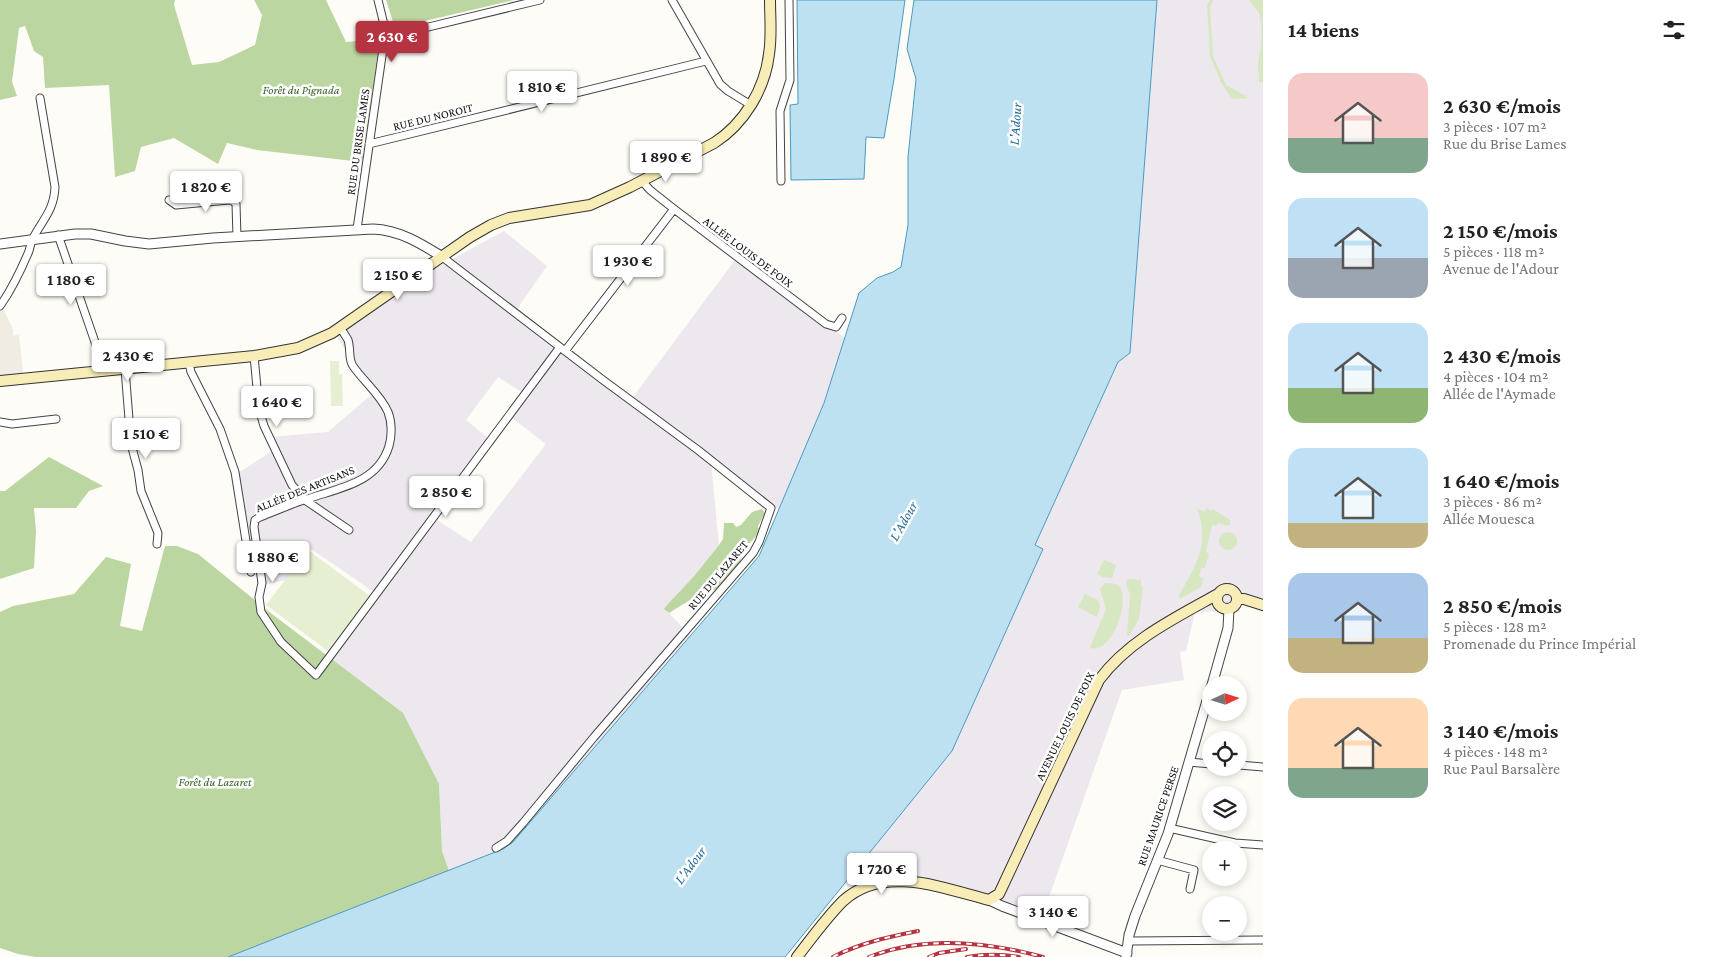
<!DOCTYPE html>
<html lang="fr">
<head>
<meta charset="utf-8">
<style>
	body { margin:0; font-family:"Crimson Pro",serif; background:#f6f6f6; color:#222; height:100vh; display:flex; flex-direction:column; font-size:19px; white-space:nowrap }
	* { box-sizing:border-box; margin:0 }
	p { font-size:16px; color:#767676 }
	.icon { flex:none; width:28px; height:28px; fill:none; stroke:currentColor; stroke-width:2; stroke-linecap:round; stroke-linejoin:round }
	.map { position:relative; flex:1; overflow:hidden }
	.details { display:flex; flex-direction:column; background:#fff; width:450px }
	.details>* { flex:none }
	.needle { width:32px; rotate:86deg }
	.tools { position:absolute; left:1202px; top:676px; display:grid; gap:10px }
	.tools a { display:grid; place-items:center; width:45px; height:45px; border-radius:50%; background:#fff; box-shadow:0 2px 8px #0003; font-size:25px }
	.price { position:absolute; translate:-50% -42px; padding:0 11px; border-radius:5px; background:#fff; color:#222; font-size:16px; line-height:32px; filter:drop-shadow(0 1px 2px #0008) }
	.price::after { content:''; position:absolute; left:50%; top:30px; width:15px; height:11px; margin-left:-8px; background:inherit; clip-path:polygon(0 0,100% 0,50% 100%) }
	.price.selected { background:#b63442; color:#fff }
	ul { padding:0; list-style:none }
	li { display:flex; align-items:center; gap:15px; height:125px; padding:0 25px }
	li span { display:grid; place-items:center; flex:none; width:140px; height:100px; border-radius:15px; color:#555 }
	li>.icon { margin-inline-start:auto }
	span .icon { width:60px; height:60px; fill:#fffc; stroke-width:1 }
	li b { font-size:21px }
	h2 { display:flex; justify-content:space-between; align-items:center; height:60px; padding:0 25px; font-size:21px }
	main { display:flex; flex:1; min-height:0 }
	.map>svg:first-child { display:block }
	.industrial { fill:#ede7ee; fill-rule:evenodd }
	.green { fill:#d7e7c1 }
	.forest { fill:#bcd6a1 }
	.pitch { fill:#e7efd2 }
	.plaza { fill:#f0ece3 }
	.water { fill:#bee1f2; stroke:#4b9ac2 }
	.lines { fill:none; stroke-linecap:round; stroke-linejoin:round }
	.minor-casing { stroke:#444; stroke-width:9 }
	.tertiary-casing { stroke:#444; stroke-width:11 }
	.secondary-casing { stroke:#333; stroke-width:12 }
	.minor { stroke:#fff; stroke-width:7 }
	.tertiary { stroke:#fff; stroke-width:9 }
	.secondary { stroke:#f8edb7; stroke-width:10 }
	.rail-casing { stroke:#b63442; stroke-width:4 }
	.rail { stroke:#fff; stroke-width:2; stroke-dasharray:5.5; stroke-linecap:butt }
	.labels { text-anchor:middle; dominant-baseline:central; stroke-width:5; stroke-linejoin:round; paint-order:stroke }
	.park-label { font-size:12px; font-style:italic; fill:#366426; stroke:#fff }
	.street-label { font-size:12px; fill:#111; stroke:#fff }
	.water-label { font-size:14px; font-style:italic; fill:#236d99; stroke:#fff }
</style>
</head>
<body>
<main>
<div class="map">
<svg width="1263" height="957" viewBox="0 0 1263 957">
	<rect width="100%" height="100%" fill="#fefcf6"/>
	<!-- industrial -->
	<path class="industrial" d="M1157,0H1263V599L1250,596L1247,594L1227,611L1195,612L1186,651L1180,652L1184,680L1122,690L1042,917L911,874L886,876L868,881L859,865L952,751L1043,549L1035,545L1118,362L1130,353Z
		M504,231L547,266L517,309L574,354L633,397L738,256L845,338L824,403L779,510L711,461L719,545L695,575L667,605L665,609L690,635L513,842L503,850L449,871L442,851L439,784L331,658L374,592L308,547L290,579L258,586L248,522L238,473L274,450L270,437L328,432L372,394L336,335L403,286ZM498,377L528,396L512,418L546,444L471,542L437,520L494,443L466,420Z"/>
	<!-- green -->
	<path class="green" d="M1210,0H1213L1210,8L1213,56L1226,85L1249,98L1232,99L1221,82L1210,56L1207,5Z
		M1249,0H1263V82H1259C1259,75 1257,64 1259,57C1262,46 1262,29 1260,17C1259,11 1252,5 1249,0Z
		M1197,508L1204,512L1207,508L1212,511L1213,509L1230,520V524L1228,526L1217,523V526L1212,525L1206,551L1209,554L1205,568H1201L1199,577L1203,578L1201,587L1180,599L1179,595C1197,564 1210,544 1197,508Z
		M1219 541a9 9 0 1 1 18 0a9 9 0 1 1-18 0Z
		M1104,560L1116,565L1112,578L1103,577L1097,574Z
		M1127,579L1141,580V586H1143L1139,619L1129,636H1127L1130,594L1126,585Z
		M1105,583C1110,583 1116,583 1120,587C1130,601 1112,655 1090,648L1106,609L1100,589Z
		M1085,594L1098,600L1100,607L1097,617L1078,607Z"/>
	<!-- forest -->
	<path class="forest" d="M0,0H175L174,5L192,65L219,62L255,45L262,15L254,0H326L346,42L380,39L362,162L257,150L227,143L218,164L174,138L141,147L135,171L115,177L109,85L45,88L43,57L34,51L25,26L19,28L12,82L17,96L0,100Z
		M386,0H514L395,28Z
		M49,457L103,486L89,491L76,508H34L36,531L34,568L0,579V491H5Z
		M762,509L765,513L758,526L760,532L744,549L743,555L738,565L719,586L710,593L703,597L714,586L715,580L690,600L669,613L664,609L667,605L695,575L719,545L723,539L724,523H733L736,527L741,525L752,512Z
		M165,546H177L198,554L272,614L403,713L439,784L442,851L449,871L228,957H36L18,954L0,948V612L13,606L74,594L106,557L131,564L120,626L142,631Z"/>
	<!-- pitch -->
	<path class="pitch" d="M330,361H339V374H342L343,406H331Z
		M308,550L370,596L329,652L266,605Z"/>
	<!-- plaza -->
	<path class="plaza" d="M3,308L13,329V336L19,334L23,374L0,377V312Z"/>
	<!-- water -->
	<path class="water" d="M797,0H905L894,79L884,138L866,137L864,179L791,180L790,105L798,104V102Z
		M914,0H1157L1130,353L1118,362L1035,545L1043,549L952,751L785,957H228L503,849L513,842L759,556L824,403L859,293L877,278L893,272L901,267L908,225V157L916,79L907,49Z"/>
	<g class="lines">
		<defs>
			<path id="minor" d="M378,0L387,37
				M672,0L720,84L728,91L751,105
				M369,144L706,61
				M642,181L650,190L674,209L826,324L836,327L842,318
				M781,181L780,111L790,80L789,0
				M169,200L176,205L229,200L233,201L236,204L237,237
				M357,229L384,42L387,37L540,0
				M58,235L105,371
				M441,256L603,380L698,450L771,508L759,542L753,553L594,737L523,823L507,841L496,848
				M0,306C12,289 21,270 29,251C30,247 31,243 32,240C42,220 54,211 55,187L40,98
				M340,327C342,331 346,336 348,340C351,349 348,359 353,366C364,382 380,394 388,412C392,422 392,436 389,446C378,483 339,488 307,499C291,504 276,511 260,517L255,520L254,527L262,583L259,597L261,612L281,642L316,675L560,347
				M565,351L674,209
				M254,356L259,409L264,426L292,485L305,500L349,530
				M189,363L191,372L220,429L235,472L251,572
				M125,369L131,444L138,470L141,491L158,533L157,544
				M0,422L12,424L56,419
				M1189,762L1211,764
				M1239,765L1263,767
				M1169,828L1235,843L1263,845
				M1157,860L1194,870L1190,889
				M1129,941L1263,940"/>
			<path id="tertiary" d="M0,244L75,234H91L125,241L149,244L213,238L373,229C399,230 420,243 441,256
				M1212,685L1228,628L1229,609
				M989,900L1002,906L1127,953
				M1126,957L1129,935L1135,916L1168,834L1211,687"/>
			<path id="secondary" d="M0,381L254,356L298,348L332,333L470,237L491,225L509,218L590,205L630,187L714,143C744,124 765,89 769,54C772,36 770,18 770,0
				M1217 599a10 10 0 1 1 20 0a10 10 0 1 1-20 0Z
				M1237,599H1244L1263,605
				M797,957C811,939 826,918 843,901C883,864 943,888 989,900L999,894L1099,680C1129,640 1175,618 1218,594"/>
		</defs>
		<!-- minor casing -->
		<use href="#minor" class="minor-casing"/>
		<!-- tertiary casing -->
		<use href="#tertiary" class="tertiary-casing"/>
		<!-- secondary casing -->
		<use href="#secondary" class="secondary-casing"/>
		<!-- minor -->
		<use href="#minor" class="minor"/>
		<!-- tertiary -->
		<use href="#tertiary" class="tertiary"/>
		<!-- secondary -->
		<use href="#secondary" class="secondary"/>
		<defs>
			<path id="rail" d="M833,957C860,943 888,937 918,931
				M869,957C924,935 988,942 1043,957
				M929,957L939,953L966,949
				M967,957C985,954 1001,954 1019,957"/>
		</defs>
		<!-- rail casing -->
		<use href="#rail" class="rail-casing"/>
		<!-- rail -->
		<use href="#rail" class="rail"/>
	</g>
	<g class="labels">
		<!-- park labels -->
		<g class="park-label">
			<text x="301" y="90">Forêt du Pignada</text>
			<text x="215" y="782">Forêt du Lazaret</text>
		</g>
		<!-- street labels -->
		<g class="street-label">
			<text transform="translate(433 117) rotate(-14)">RUE DU NOROIT</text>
			<text transform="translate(358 142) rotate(-82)">RUE DU BRISE LAMES</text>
			<text transform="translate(748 252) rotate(37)">ALLÉE LOUIS DE FOIX</text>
			<text transform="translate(305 489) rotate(-22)">ALLÉE DES ARTISANS</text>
			<text transform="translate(718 575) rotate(-50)">RUE DU LAZARET</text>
			<text transform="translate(1065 726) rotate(-64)">AVENUE LOUIS DE FOIX</text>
			<text transform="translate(1158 816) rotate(-71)">RUE MAURICE PERSE</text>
		</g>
		<!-- water labels -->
		<g class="water-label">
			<text transform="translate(1015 124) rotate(-86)">L'Adour</text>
			<text transform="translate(903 521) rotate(-60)">L'Adour</text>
			<text transform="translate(690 865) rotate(-53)">L'Adour</text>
		</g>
	</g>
</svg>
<div class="tools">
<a><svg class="needle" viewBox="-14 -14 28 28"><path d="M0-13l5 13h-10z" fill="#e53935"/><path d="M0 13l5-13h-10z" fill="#767676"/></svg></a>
<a><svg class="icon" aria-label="locate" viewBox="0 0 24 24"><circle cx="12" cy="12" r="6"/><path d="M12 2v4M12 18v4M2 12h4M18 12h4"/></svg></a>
<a><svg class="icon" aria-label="layers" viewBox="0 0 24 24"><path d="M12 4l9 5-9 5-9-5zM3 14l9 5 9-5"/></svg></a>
<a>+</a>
<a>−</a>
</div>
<b class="price selected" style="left:392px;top:63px">2 630 €</b>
<b class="price" style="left:542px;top:113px">1 810 €</b>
<b class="price" style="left:666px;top:183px">1 890 €</b>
<b class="price" style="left:206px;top:213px">1 820 €</b>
<b class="price" style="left:628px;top:287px">1 930 €</b>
<b class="price" style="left:398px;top:301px">2 150 €</b>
<b class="price" style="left:71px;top:306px">1 180 €</b>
<b class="price" style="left:128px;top:382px">2 430 €</b>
<b class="price" style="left:277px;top:428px">1 640 €</b>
<b class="price" style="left:146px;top:460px">1 510 €</b>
<b class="price" style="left:446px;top:518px">2 850 €</b>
<b class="price" style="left:273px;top:583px">1 880 €</b>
<b class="price" style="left:882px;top:895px">1 720 €</b>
<b class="price" style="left:1053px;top:938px">3 140 €</b>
</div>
<section class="details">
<h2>14 biens<svg class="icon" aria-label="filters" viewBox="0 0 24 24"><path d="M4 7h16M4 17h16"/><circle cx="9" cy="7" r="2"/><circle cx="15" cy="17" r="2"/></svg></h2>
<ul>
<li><span style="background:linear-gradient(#f6c9c9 65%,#7fa58c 0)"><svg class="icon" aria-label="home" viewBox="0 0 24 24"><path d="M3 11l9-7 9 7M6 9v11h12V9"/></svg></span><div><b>2 630 €/mois</b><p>3 pièces · 107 m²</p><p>Rue du Brise Lames</p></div></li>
<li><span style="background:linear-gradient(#bfe0f5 60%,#9aa5b1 0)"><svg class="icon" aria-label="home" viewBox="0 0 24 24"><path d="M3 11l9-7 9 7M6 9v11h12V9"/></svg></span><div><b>2 150 €/mois</b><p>5 pièces · 118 m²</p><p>Avenue de l'Adour</p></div></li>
<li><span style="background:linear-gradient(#bfe0f5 65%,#8fb573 0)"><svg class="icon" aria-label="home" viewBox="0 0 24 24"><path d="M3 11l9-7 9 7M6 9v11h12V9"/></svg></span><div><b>2 430 €/mois</b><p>4 pièces · 104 m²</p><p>Allée de l'Aymade</p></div></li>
<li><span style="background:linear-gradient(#bfe0f5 75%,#c2b280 0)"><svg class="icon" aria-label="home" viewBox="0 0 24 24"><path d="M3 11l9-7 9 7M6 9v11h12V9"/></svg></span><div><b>1 640 €/mois</b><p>3 pièces · 86 m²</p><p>Allée Mouesca</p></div></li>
<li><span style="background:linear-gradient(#a9c7e8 65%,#c2b280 0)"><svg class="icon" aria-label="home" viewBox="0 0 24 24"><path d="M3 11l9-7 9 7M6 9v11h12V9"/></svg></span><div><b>2 850 €/mois</b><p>5 pièces · 128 m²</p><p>Promenade du Prince Impérial</p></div></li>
<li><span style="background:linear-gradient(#ffd9b3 70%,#7fa58c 0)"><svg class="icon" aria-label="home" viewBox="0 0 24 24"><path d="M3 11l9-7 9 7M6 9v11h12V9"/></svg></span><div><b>3 140 €/mois</b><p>4 pièces · 148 m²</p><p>Rue Paul Barsalère</p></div></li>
</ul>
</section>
</main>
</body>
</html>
